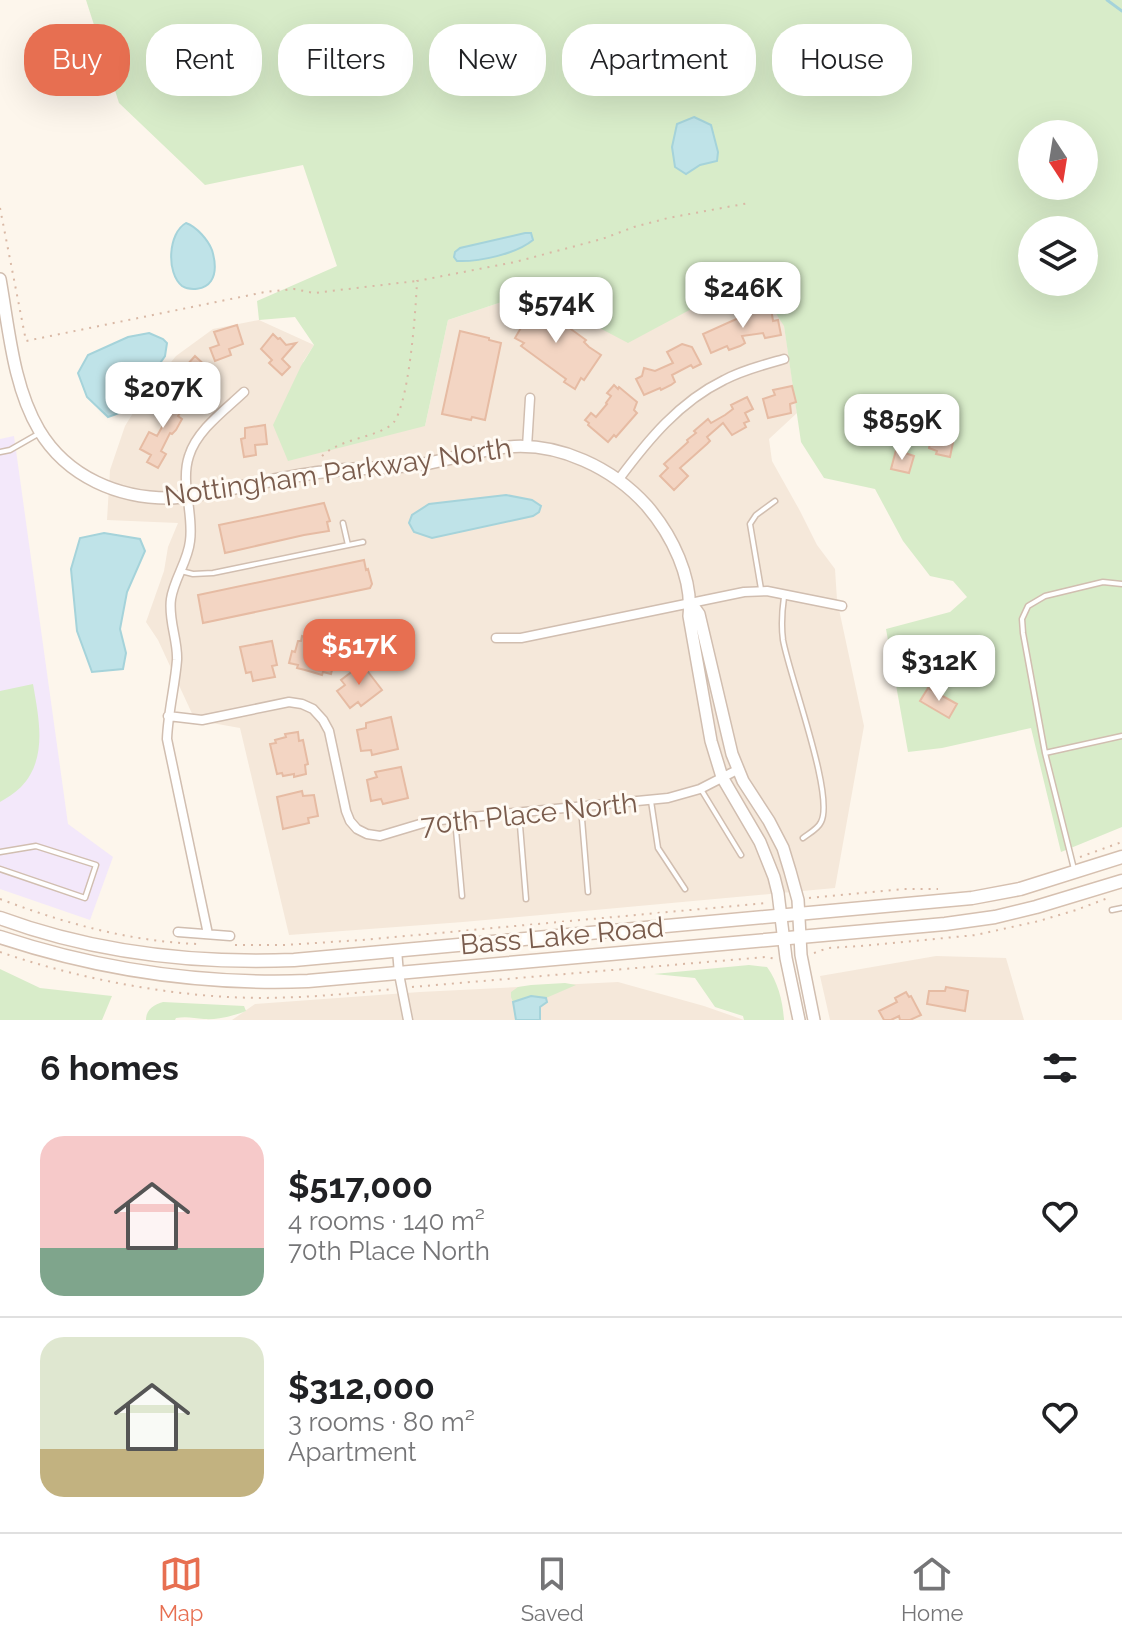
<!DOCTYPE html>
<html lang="en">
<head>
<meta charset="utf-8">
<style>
	body { margin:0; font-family:Raleway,sans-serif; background:#f2f2f2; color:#202124; height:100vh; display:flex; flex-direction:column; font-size:30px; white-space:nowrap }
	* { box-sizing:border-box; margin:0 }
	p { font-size:26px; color:#757577 }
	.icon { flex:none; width:44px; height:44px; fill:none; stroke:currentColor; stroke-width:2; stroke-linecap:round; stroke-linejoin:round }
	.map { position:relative; height:1020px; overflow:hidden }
	.side { display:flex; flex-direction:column; background:#fff; flex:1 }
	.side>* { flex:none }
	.guide { position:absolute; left:24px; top:24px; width:1074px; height:72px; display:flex; gap:16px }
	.needle { width:52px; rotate:168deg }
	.buttons { position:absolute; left:1018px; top:120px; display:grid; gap:16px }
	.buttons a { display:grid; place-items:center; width:80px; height:80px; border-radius:50%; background:#fff; box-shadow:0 8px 32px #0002; font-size:40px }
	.price { position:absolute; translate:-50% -68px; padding:0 18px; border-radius:16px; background:#fff; color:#222; font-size:26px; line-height:52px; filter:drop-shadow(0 2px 4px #0008) }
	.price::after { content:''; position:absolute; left:50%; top:48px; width:24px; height:18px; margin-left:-12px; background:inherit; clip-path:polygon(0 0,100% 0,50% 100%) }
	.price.current { background:#e76f51; color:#fff }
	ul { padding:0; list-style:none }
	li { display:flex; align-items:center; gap:24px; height:200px; padding:0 40px }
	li+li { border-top:2px solid #e0e0e0 }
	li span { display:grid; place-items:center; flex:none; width:224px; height:160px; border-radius:24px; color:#555 }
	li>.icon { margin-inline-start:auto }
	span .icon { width:96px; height:96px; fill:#fffc; stroke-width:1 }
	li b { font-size:34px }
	h2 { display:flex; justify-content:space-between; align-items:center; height:96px; padding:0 40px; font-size:34px }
	.pill { padding:0 28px; border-radius:32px; background:#fff; box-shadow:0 8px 32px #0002; font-size:28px; line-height:72px }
	.pill.current { background:#e76f51; color:#fff }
	.tabs { display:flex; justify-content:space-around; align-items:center; height:112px; border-top:2px solid #e0e0e0; background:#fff; font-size:22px; color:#757577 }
	.tabs a { display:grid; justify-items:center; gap:4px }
	.tabs .current { color:#e76f51 }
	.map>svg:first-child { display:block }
	.residential { fill:#f5e8da }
	.education { fill:#f3e8fa }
	.green { fill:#d8ecc9; fill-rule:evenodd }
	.water { fill:#bfe3e8; stroke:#a5d3da; stroke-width:2 }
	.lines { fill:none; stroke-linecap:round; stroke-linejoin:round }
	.stream { stroke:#a5d3da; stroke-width:3 }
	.building { fill:#f3d5c3; stroke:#e6bba3; stroke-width:2 }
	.service-casing { stroke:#d1beb0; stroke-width:7 }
	.minor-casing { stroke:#d1beb0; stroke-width:11 }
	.tertiary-casing { stroke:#d1beb0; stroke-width:14 }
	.secondary-casing { stroke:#d6c0b0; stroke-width:15 }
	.path { stroke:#d9b8a5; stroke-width:2; stroke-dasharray:2 6; stroke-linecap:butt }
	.service { stroke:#fff; stroke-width:4 }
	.minor { stroke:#fff; stroke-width:8 }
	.tertiary { stroke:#fff; stroke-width:11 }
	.secondary { stroke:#fff; stroke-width:12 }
	.labels { text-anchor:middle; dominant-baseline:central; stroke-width:6; stroke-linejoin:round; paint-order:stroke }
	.street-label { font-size:28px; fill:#7a5c4d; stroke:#fffaf3 }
</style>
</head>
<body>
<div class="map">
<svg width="1122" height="1020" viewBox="0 0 1122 1020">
	<rect width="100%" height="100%" fill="#fdf6ec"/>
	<!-- residential -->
	<path class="residential" d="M532,292L560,296L592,324L737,299L771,306L784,325L797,413L769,439L772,461L800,511L817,545L835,569L837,600L864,726L835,888L463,922L289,935L240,728L195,720L158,640L146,622L164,571L168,547L178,523L107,520L110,470L125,426L144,395L176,356L213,329L259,320L314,345L303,362L425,426L448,320Z
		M936,956L1006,958L1024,1020H830L820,976Z
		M618,982L704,1006L744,1020H232L255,1004L420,992Z"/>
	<!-- education -->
	<path class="education" d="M14,436L68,824L113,857L90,920L0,889V439Z"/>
	<!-- green -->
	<path class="green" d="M86,0H1122V827L1061,852L1031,728L942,748L908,752L886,629L950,612L967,597L953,581L930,576L903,541L875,489L824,478L801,442L784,326L771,306L741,298L697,306L628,343L592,324L557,294L532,292L448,320L425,426L288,461L273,425L301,366L314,345L295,317L259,320L257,301L337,266L303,165L205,185L119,103ZM1032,134H1084V186H1032ZM1032,230H1084V282H1032Z
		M33,684C39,719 48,759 21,787C15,793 7,798 0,802V691Z
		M749,965L767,967C778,982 783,1002 784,1020H744L743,1016L715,1007L695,978L654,974Z
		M0,969L40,988L112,996L102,1020H0Z
		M565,983L576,985L546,998L531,996L513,1002L511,997V992L518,987L531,985Z
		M163,1002L244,1006L246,1011C233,1016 218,1020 204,1019C194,1018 186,1016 176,1018L175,1020H146C146,1009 154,1005 163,1002Z"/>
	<!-- water -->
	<path class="water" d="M694,117L711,125L718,152L717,161L700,165L686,174L675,167L672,147L677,124Z
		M186,223C197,227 208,240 212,250C215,260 217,272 211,281C205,290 190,291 182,286C166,273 168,233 186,223Z
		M525,233H531L533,240C516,254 479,262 457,261L454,257L455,252L460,248Z
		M149,333L163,339L167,343L165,356L137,396L125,411L108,417L87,397L78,373L88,355L128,337Z
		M506,495L532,500L541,506L539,512L533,516L432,538L414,532L409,523L412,515L429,504Z
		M104,533L140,539L145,551L127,592L120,629L126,653L123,669L92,672L77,631L71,569L80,538Z
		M531,996L546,998L547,1002L540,1007V1020H516L513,1002Z"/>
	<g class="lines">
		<!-- stream -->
		<path class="stream" d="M1107,0L1122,11"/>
	</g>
	<!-- building -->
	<path class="building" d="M535,299L543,303L541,306L546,311L586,340L584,342L589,347L601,355L584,380L581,378L575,389L564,382L566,379L521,346L524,343L515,338L522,326L519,324Z
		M771,308L773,321L778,320L781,335L765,338L763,333L742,336L745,343L740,346L729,350L727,346L711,353L703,334L743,316L750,315L749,313Z
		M237,325L243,344L229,349L231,355L215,361L210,348L219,345L214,332Z
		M460,331L489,338V340L501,343L485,420L472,417L471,420L442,414Z
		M273,334L278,339L280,338L286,345L296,343L282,359L290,367L282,375L269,363L272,360L261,349Z
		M682,344L692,347L701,364L693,368L691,365L672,375L675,382L671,385L661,390L660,388L644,395L636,379L642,376L644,368L655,371L673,363L667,352Z
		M195,356L208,368L201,376L208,382L196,394L187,386L189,383L179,374Z
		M614,385L618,389L619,387L637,402L634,410L637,413L616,437L614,435L608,442L588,425L589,423L585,420L591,413L596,417L607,404L606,403L611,396L607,393Z
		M792,386L796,402L790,404L791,413L768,418L763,399L775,395L773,390Z
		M167,394L185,403L182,408L183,409L178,416L182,419L176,430L172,434L170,433L161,451L166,454L158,468L147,462L151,455L140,449L149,432L157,436L166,420L159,415L162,410L158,408Z
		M747,397L753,409L745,413L749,421L744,423L746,427L732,435L723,423L707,437L710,441L707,444L680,468L688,476L674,490L660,476L668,468L664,464L688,442L687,440L696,433L694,431L708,419L711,423L725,415L733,409L731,405Z
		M265,425L267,444L255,445L256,455L244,457L241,439L245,438V428Z
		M934,426L955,433L950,457L936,454L937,451L929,448Z
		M896,450L914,456L909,473L891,469Z
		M324,503L330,521L327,522L329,531L304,535L225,553L219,525Z
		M364,560L366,570L368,569L372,584L370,588L203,623L198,595Z
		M302,636L332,644L331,649L334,650L331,661L334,662L331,674L323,672L322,675L305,670L297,668L298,665L289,663L292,651L295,652L298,641H301Z
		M272,641L277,665L272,666L275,677L253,681L251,672L246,673L240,647Z
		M362,664L382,690L361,706L358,702L350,708L337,691L345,685L341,680Z
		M928,688L957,704L949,718L920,701Z
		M391,717L398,749L372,755L371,750L361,751L357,730L366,728V723Z
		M298,732L299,741L303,740L308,764L305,765L306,774L294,777V774L283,776L282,773L277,774L270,744L276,743L275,740L286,737L285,734Z
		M401,767L408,798L383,804L381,799L371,801L367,780L377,777L375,772Z
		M302,791L303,796L314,795L318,816L308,818L309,823L283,829L277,797Z
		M946,987L968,991L965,1011L927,1004L929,991H945Z
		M906,992L909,997L911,996L921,1015L910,1020H900L899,1016L891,1020H884L879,1011L897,1002L895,998Z"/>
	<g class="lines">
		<defs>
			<path id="service" d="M0,452L10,450L38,434
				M343,523L348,545
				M181,571L193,574L213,573L363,542
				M761,589L750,524L756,515L775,501
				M784,597C782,611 781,625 783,640C789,675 835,796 821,822C818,829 808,834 803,838
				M1045,753L1122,736
				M702,791L741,855
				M651,801L658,848L685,889
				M581,807L588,892
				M519,813L526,899
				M455,819L462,896
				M0,852L36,846L96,865L85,898L0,869
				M1074,869L1045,753L1023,633L1022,619L1028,606L1045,596L1103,582L1122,584
				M1112,910L1122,908"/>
			<path id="minor" d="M527,447L530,398
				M619,479C648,440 679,402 724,380C743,370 763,365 784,359
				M496,638H521L744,592L767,591L842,606
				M168,716L202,720L289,702L302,704L313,709L323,720L329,731L346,811L350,821L357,829L367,834L380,836L430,821L668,798L700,789L737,770
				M178,932L230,936
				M208,934L167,739C168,712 175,686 177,660C178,640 168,620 171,599C174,579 188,561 190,541C194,513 180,483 189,456C197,430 225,410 244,392
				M397,950L399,974L408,1020"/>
			<path id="tertiary" d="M0,279C9,329 13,386 39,430C67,477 119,499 172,498C191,497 209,493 226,490C258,483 290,476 322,472C355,467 390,469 424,464C452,459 479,450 507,447C559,442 613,468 647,506C672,535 693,578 689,616L711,741L722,777L760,842L774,877L778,893L786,958L799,1020
				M691,603L699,614L732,754L743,781L769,821L783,848L790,871L798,900L801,955L814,1020"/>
			<path id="secondary" d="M0,918C95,953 193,964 294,960L972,898L1020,889L1122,857
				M0,937C100,970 203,985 308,981L945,924L995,917L1036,907L1122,881"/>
		</defs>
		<!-- service casing -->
		<use href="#service" class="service-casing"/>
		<!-- minor casing -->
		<use href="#minor" class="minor-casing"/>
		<!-- tertiary casing -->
		<use href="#tertiary" class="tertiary-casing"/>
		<!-- secondary casing -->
		<use href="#secondary" class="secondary-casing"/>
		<!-- path -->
		<path class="path" d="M0,208L26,341L265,292L294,289L314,293L416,281
			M322,456C340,439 369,439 390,426C409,415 416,306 417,281L515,262L602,239L634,227L668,218L749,203
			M1080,857L1122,842
			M809,898L904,889H938
			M0,899C64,923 128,941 197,944
			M235,945H284L362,940L767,903
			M0,952C70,976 154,993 228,997C283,1000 339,995 393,989
			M814,953L828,948L861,946L976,935L1039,921L1076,910L1108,898
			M412,987L766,957L776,959"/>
		<!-- service -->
		<use href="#service" class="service"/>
		<!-- minor -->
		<use href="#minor" class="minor"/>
		<!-- tertiary -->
		<use href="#tertiary" class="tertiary"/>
		<!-- secondary -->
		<use href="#secondary" class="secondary"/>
	</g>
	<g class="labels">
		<!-- street labels -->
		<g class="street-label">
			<text transform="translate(338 472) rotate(-8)">Nottingham Parkway North</text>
			<text transform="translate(529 814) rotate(-6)">70th Place North</text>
			<text transform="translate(562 936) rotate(-5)">Bass Lake Road</text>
		</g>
	</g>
</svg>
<div class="buttons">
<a><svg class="needle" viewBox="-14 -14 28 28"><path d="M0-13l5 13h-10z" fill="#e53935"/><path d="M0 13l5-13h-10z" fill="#757577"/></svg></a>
<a><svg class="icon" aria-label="layers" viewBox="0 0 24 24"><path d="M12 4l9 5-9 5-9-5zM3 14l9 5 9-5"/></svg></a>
</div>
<b class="price" style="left:743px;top:330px">$246K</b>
<b class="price" style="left:556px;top:345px">$574K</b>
<b class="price" style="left:163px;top:430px">$207K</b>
<b class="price" style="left:902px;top:462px">$859K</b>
<b class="price current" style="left:359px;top:687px">$517K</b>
<b class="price" style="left:939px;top:703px">$312K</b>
<div class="guide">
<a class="pill current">Buy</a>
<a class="pill">Rent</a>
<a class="pill">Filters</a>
<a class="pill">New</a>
<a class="pill">Apartment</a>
<a class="pill">House</a>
</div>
</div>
<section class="side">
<h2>6 homes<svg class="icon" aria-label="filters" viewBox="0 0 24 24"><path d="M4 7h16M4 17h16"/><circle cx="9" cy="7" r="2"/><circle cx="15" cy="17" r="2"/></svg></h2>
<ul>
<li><span style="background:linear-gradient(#f6c9c9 70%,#7fa58c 0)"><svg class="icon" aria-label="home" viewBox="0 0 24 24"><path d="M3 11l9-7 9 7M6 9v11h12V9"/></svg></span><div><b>$517,000</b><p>4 rooms · 140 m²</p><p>70th Place North</p></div><svg class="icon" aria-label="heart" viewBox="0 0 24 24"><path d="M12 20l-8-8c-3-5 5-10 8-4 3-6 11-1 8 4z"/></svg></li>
<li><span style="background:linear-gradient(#dfe7d0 70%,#c2b280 0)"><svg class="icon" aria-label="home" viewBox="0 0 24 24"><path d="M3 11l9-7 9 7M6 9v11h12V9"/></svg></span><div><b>$312,000</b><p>3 rooms · 80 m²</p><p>Apartment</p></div><svg class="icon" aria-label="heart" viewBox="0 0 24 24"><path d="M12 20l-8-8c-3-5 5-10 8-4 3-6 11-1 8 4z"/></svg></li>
</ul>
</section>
<nav class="tabs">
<a class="current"><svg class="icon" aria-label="map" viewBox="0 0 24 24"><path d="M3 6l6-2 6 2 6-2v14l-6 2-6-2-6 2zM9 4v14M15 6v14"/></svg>Map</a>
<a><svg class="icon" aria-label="saved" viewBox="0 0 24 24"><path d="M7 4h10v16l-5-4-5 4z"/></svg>Saved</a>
<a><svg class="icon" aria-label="home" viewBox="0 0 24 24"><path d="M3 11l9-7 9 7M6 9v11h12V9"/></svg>Home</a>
</nav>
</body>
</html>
